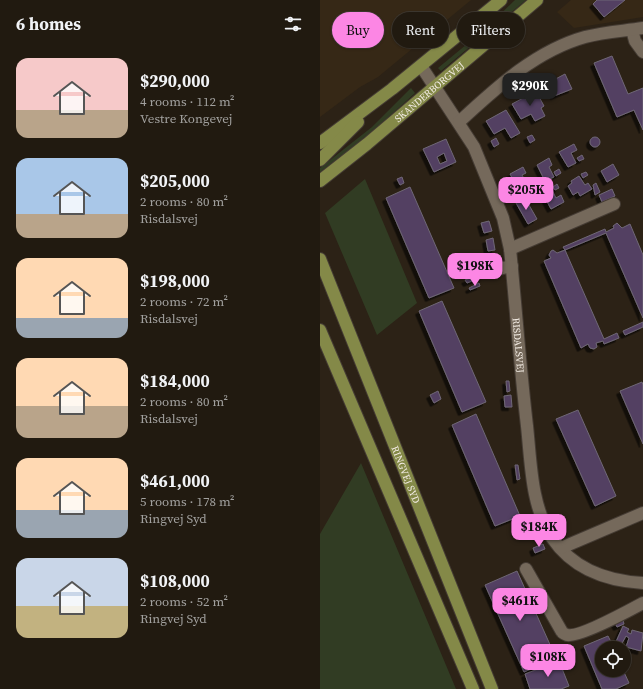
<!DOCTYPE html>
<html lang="en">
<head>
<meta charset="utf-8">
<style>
	body { margin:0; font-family:"Source Serif 4",serif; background:#2d271e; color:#f1f3f6; height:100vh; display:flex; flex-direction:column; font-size:15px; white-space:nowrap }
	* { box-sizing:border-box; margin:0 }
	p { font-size:13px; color:#a2a19f }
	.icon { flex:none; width:22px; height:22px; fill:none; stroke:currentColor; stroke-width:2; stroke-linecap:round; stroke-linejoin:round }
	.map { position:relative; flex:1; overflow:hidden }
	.sheet { display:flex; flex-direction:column; background:#211a10; width:320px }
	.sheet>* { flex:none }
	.guide { position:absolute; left:12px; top:12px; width:251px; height:36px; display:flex; gap:8px }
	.buttons { position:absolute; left:275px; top:641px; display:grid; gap:8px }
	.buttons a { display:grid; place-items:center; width:36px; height:36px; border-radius:50%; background:#211a10; box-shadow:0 1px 3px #0004,0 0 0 1px #3e3830; font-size:20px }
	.price { position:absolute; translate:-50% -34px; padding:0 9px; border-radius:8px; background:#fc86e4; color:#111; font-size:13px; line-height:26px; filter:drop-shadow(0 1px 2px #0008) }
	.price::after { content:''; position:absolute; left:50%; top:24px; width:12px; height:9px; margin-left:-6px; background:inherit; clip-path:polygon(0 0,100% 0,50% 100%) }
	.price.current { background:#222; color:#fff }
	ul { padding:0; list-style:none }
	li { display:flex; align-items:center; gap:12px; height:100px; padding:0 16px }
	li span { display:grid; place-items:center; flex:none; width:112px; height:80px; border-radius:12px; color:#555 }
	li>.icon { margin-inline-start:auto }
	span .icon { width:48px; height:48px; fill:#fffc; stroke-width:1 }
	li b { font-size:17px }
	h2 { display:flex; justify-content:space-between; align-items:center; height:48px; padding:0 16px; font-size:17px }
	.pill { padding:0 14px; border-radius:18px; background:#211a10; box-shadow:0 1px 3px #0004,0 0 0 1px #3e3830; font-size:14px; line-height:36px }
	.pill.current { background:#fc86e4; color:#111 }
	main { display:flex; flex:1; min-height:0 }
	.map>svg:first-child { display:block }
	.built { fill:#362816 }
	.green { fill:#313c23 }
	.building { fill:#534162; stroke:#6f6776; fill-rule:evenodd; filter:url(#shadow) }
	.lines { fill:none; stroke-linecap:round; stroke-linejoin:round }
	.minor-casing { stroke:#453c34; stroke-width:14 }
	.major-casing { stroke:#453c34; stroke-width:14 }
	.minor { stroke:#75695b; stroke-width:12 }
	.major { stroke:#848948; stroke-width:12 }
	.labels { text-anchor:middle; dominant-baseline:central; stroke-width:3; stroke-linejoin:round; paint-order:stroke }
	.street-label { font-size:10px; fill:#f2ebe3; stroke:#2c2216 }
</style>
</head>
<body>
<main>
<section class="sheet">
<h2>6 homes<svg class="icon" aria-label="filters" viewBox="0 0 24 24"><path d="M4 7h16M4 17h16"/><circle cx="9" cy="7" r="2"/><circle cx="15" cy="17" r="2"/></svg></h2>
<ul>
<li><span style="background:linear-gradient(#f6c9c9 65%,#b9a48a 0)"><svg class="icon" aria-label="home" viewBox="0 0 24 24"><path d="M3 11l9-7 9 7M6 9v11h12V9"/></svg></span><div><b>$290,000</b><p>4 rooms · 112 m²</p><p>Vestre Kongevej</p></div></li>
<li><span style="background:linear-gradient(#a9c7e8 70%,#b9a48a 0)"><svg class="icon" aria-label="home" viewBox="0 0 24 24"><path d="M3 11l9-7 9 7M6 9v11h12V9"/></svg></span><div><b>$205,000</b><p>2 rooms · 80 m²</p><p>Risdalsvej</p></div></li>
<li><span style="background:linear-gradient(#ffd9b3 75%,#9aa5b1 0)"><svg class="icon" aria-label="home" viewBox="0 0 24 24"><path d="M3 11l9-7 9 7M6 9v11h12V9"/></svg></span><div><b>$198,000</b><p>2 rooms · 72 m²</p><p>Risdalsvej</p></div></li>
<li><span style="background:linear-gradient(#ffd9b3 60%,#b9a48a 0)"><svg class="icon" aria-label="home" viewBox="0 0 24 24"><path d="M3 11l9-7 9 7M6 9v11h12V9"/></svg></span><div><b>$184,000</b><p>2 rooms · 80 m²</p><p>Risdalsvej</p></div></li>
<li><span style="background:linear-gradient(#ffd9b3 65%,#9aa5b1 0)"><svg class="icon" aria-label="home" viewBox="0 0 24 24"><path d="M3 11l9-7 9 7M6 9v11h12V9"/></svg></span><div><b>$461,000</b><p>5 rooms · 178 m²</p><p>Ringvej Syd</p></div></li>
<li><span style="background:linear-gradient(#c9d6e8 60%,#c2b280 0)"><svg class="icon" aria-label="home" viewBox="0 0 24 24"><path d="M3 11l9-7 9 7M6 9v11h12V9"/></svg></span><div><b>$108,000</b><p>2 rooms · 52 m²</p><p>Ringvej Syd</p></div></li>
</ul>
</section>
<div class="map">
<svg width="323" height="689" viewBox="0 0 323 689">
	<defs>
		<filter id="shadow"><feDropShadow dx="-3.5" dy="3.5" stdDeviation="0" flood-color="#0009"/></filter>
	</defs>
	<rect width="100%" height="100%" fill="#2c2216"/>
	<!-- built -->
	<path class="built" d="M0,0H151L58,77L40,87L0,117Z
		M251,0H323V17L254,28L237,12Z"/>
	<!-- green -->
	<path class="green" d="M195,0H206L121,71L118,68L164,30Z
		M91,88L95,93C65,121 33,148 0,172V168L52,127Z
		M45,179L97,303L57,335L5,213Z
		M41,463L136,689H0V534Z"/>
	<!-- building -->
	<path class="building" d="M277,0H305L284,17L273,4Z
		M292,56L308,94L323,88V130L314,110L297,117L274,63Z
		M245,74L252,89L234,96L228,83Z
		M213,82L217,90L211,93L207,86Z
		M217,93L224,106L221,108L225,116L215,121L211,114L201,119L192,104L205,97L206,100Z
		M186,110L200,133L191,138L185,128L174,134L166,121Z
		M212,135L215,140L210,143L207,137Z
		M270 142a5 5 0 1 1 10 0a5 5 0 1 1-10 0Z
		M176,138L179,144L174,147L171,141Z
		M126,139L136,162L114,172L103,149ZM124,153L127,161L120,164L117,157Z
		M254,144L257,150L251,153L256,163L248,167L239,152Z
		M262,155L264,159L259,161L257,158Z
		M229,158L232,165L229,167L234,177L225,181L217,165Z
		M293,164L299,175L287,182L281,171Z
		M203,167L206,173L202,175L208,186L199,190L190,174Z
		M239,169L241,173L236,176L234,172Z
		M266,172L268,175L263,178L261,174Z
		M259,176L265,185L268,183L272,189L260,196L258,192L253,195L248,186L252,183L251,181Z
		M82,177L84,183L80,185L77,179Z
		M212,179L214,182L209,184L207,181Z
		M276,183L280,192L275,195L273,185Z
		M237,184L239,188L235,190L233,187Z
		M90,187L134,288L109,298L66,198Z
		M231,188L236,198L241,195L244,202L231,209L222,192Z
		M292,189L295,196L282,202L279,195Z
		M205,198L217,219L208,224L196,203Z
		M169,221L172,231L164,233L161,223Z
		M297,223L302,228L310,224L323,255V318L286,233L245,250L284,339L297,333L299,338L284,344L283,341L276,343L277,347L274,349L270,348L268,344L261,348L224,261L231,258L229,255L231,251L233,250L237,253L245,250L243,247L285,229L286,232L294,228L293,226Z
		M173,238L175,250L168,251L166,240Z
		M155,276L157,279L147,283L145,280Z
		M159,283L160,286L150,290L149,288Z
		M122,301L166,402L142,412L99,311Z
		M323,322V327L305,335L303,331Z
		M186,381H189L190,391L187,392Z
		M322,382L323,385V444L300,391Z
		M118,391L121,399L114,403L110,395Z
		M191,395L192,407H185L184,396Z
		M258,410L296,496L275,506L236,419Z
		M156,414L200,516L175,526L132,425Z
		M195,465H198L200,479L197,480Z
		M223,544L225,549L215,553L213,548Z
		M197,571L236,658L204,672L165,585Z
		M303,620L304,624L297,627L295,623Z
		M303,626L309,629L307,632L311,634L312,630L323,633L321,651L306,647L309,638L306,636L300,647L295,644Z
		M288,636L294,648H282V670H303L309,683L296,689H282L264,646Z
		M239,661L249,686L241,689H210L205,674Z"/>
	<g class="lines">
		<defs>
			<g id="minor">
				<path d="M312,30L315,41L323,52"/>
				<path id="s1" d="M101,66L154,147L183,218L190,249C196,308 200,367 207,426C211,463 211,506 232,538C253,569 287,581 323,583"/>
				<path d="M139,122C176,88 215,51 265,37C284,32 304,31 323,28"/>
				<path d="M190,249L294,204"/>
				<path d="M166,272L192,266"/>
				<path d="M241,548L323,513"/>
				<path d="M206,569L242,632C242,633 247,635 247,635C259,638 310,610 323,603"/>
			</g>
			<g id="major">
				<path d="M0,143L72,89L181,0"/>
				<path d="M0,160L38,122"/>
				<path id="s2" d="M0,181L47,144L217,0"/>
				<path id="s3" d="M0,259L172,689"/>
				<path d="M0,330L153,689"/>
			</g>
		</defs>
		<!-- minor casing -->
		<use href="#minor" class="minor-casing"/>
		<!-- major casing -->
		<use href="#major" class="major-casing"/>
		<!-- minor -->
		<use href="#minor" class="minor"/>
		<!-- major -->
		<use href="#major" class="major"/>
	</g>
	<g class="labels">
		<!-- street labels -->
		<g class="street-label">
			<text stroke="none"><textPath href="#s2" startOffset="141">SKANDERBORGVEJ</textPath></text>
			<text stroke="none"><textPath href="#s1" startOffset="302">RISDALSVEJ</textPath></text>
			<text stroke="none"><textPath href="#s3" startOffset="232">RINGVEJ SYD</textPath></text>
		</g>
	</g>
</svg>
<div class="buttons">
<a><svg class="icon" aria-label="locate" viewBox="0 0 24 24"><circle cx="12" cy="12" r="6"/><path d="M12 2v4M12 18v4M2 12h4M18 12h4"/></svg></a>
</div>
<b class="price current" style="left:210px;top:107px">$290K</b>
<b class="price" style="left:206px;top:211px">$205K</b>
<b class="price" style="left:155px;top:287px">$198K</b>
<b class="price" style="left:219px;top:548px">$184K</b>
<b class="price" style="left:200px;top:622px">$461K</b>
<b class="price" style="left:228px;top:678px">$108K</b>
<div class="guide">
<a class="pill current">Buy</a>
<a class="pill">Rent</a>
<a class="pill">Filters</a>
</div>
</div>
</main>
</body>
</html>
